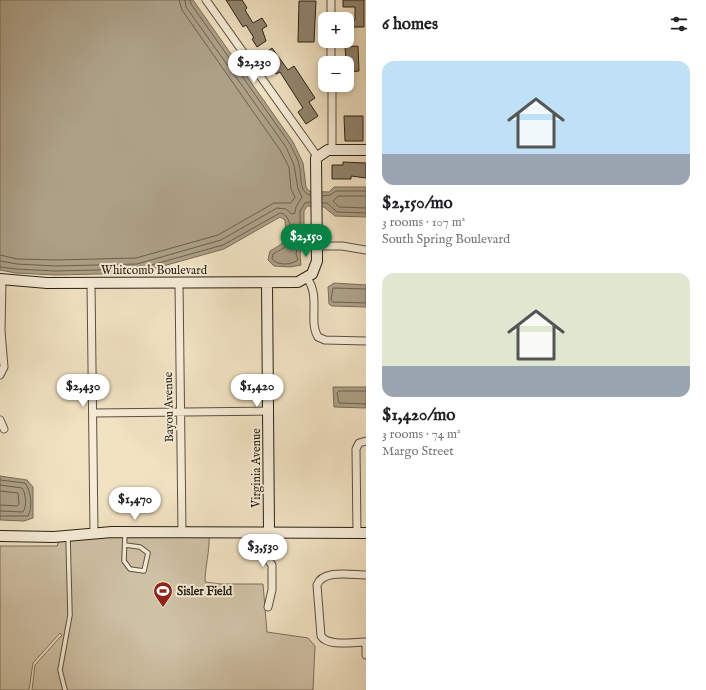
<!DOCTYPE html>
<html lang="en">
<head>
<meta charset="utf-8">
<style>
	body { margin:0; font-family:"IM FELL English",serif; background:#f6f6f6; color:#202124; height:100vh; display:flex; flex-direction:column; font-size:15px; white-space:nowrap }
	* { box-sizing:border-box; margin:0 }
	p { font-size:13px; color:#757577 }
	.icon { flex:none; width:22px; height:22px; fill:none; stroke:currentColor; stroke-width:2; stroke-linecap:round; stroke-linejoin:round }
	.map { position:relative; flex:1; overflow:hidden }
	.sheet { display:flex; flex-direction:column; background:#fff; width:340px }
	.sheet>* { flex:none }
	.tools { position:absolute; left:318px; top:12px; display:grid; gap:8px }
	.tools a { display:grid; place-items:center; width:36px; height:36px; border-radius:8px; background:#fff; box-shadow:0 2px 6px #0003; font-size:20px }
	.price { position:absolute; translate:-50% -34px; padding:0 9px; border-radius:14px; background:#fff; color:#222; font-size:13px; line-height:26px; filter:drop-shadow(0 1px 2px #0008) }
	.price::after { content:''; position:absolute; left:50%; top:24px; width:12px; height:9px; margin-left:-6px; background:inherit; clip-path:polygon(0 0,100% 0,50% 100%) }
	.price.on { background:#0b8043; color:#fff }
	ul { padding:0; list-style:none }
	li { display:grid; align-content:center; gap:8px; height:212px; padding:0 16px }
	li span { display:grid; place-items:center; height:124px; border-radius:12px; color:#555 }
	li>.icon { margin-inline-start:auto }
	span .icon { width:72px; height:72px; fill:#fffc; stroke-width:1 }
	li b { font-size:17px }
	h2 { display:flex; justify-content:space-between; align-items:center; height:48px; padding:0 16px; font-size:17px }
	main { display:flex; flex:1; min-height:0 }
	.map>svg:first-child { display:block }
	.green { fill:#cfc1a5; stroke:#7c705d }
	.water { fill:#ada087; stroke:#786d59 }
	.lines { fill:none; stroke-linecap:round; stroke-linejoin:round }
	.shore { stroke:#6a604e; stroke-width:1 }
	.building { fill:#91856f; stroke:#282015 }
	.lane-casing { stroke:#5a5040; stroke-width:5.5 }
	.street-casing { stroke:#5a5040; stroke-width:9 }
	.secondary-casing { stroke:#282015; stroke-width:12 }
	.lane { stroke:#f6ecd7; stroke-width:3.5 }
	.street { stroke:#f6ecd7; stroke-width:7 }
	.secondary { stroke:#f6ecd7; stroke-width:10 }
	.labels { text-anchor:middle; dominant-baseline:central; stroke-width:4; stroke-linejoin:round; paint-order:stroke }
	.street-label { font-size:12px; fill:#282015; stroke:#f6ecd7 }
	.poi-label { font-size:12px; font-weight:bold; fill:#282015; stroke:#f6ecd7; text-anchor:start }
</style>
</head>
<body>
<main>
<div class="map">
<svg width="366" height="690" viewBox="0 0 366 690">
	<rect width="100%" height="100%" fill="#f1e2c2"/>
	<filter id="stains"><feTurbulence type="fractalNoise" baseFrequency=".005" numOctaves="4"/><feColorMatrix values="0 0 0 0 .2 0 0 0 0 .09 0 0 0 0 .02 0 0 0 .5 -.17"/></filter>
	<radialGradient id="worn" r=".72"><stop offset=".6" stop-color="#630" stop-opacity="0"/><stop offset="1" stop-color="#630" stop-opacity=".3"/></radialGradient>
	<!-- green -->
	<path class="green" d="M109,535H209C210,551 205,566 205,582L221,584H263L267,632L308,638L315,646L313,690H32L35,665L62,635L60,633L33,663L29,690H0V546H57L59,540Z"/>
	<!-- water -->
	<path class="water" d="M0,0H193L293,142L303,163L306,187L309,191L329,192L334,187H366V217L335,216L324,207L307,206L304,211V238L300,254L301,265L290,267L274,266L268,260L270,251C289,240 286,241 285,220L280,217L224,249L138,273L56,275L16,273L0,270Z
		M334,283L366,285V307L332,306L329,304L328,287Z
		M333,387H366V408L334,407Z
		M0,476L27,480L33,487V518L24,521L0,520Z"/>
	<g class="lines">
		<!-- shore -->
		<path class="shore" d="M190,0L191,4L290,144C293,151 298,158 299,165C302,174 298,192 310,195
			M322,196L330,195L336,191H366
			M366,196H338L333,201L339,207L366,208
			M322,203H327L337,212L366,213
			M0,255L17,259L56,260L136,258L218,235L274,203H291L295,197L291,189L289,167L280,150L182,10L179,0
			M0,261L17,264L56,266L137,264L221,240L277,208L286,209L292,214L295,213L296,207L302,197L298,189L294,165L286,147L186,7L185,0
			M0,267L16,269L56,271L137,269L223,245L280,213C291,213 294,238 287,245C284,249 277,251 273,254L272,259C278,266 291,265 298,260L296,254L300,238V211L305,203L310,202
			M366,289L333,288L331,300L333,302L366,303
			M366,391H339L337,393L339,403L366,404
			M0,480L25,483C31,491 33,507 28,516H0
			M0,485L22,488C26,493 27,507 23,512L0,511
			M0,491L18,493L19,504L17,506L0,505"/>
	</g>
	<!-- building -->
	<path class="building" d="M226,0H242L247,8L245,10L253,23L262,18L267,26L262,29L266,41L257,47L252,39L254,38L246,25L243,27Z
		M343,0H364V27H347V20H355V7H343Z
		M299,1H316L314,42H298Z
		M358,46L359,71L347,72L345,47Z
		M272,48L288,70L294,66L315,98L309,102L318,116L306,124L298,112L303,108L280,72L276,74L262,55Z
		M344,116H363V141H345Z
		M343,162L366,163V178L351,176V179H332V165H343Z"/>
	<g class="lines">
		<defs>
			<path id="lane" d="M125,545L140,547L148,553L144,571L130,569L124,561L125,533
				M65,690L60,670L70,615L68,537"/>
			<path id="street" d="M206,0L317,156
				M331,0V19
				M331,41V63
				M332,85V150
				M317,246H342L366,250
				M307,278C321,297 308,321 318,337L325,340L366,341
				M91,283L94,533
				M179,283L182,531
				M0,375L4,367L1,331L2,280
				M93,413L268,411
				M0,420L4,429
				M357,533L356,449L359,443L366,441
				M366,575C352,575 323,569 317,585L321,636C328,647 354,642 366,642
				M268,607L272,590V565L269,561V532
				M366,642V655"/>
			<path id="secondary" d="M0,279L47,283L298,282L312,274L317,261L316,158L328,150H366
				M267,283L269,532
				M0,536L54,537L112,532L366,533"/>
		</defs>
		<!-- lane casing -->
		<use href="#lane" class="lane-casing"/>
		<!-- street casing -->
		<use href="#street" class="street-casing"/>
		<!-- secondary casing -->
		<use href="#secondary" class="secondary-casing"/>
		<!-- lane -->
		<use href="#lane" class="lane"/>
		<!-- street -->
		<use href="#street" class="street"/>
		<!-- secondary -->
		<use href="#secondary" class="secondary"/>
	</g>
	<!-- icons -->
	<defs>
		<symbol id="stadium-pin" viewBox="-11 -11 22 30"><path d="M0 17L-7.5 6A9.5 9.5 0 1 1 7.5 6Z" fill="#8f2418" stroke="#f6ecd7"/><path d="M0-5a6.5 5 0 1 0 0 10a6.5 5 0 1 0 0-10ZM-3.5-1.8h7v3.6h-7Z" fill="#fff"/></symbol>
	</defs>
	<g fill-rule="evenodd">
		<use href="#stadium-pin" x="152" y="580" width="22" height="30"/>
	</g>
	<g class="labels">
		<!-- street labels -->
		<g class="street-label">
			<text x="154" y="270">Whitcomb Boulevard</text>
			<text transform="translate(169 407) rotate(-91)">Bayou Avenue</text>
			<text transform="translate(256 468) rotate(-90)">Virginia Avenue</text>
		</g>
		<!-- poi labels -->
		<g class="poi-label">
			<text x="177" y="591">Sisler Field</text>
		</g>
	</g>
	<rect width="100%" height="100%" filter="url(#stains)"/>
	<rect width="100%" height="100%" fill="url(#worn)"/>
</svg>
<div class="tools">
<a>+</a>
<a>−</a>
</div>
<b class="price" style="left:254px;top:84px">$2,230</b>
<b class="price on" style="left:306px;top:258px">$2,150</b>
<b class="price" style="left:83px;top:408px">$2,430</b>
<b class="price" style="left:257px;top:408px">$1,420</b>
<b class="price" style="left:135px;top:521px">$1,470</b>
<b class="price" style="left:263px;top:568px">$3,530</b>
</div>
<section class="sheet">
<h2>6 homes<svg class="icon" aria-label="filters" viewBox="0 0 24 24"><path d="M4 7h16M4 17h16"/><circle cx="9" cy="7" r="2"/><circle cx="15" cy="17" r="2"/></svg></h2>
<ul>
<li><span style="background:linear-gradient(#bfe0f5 75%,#9aa5b1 0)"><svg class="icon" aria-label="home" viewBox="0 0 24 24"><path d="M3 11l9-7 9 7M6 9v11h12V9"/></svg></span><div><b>$2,150/mo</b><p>3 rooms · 107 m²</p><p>South Spring Boulevard</p></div></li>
<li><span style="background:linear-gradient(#dfe7d0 75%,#9aa5b1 0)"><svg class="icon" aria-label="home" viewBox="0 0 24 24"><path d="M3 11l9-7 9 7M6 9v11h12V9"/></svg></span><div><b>$1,420/mo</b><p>3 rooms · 74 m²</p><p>Margo Street</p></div></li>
</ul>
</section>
</main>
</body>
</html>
